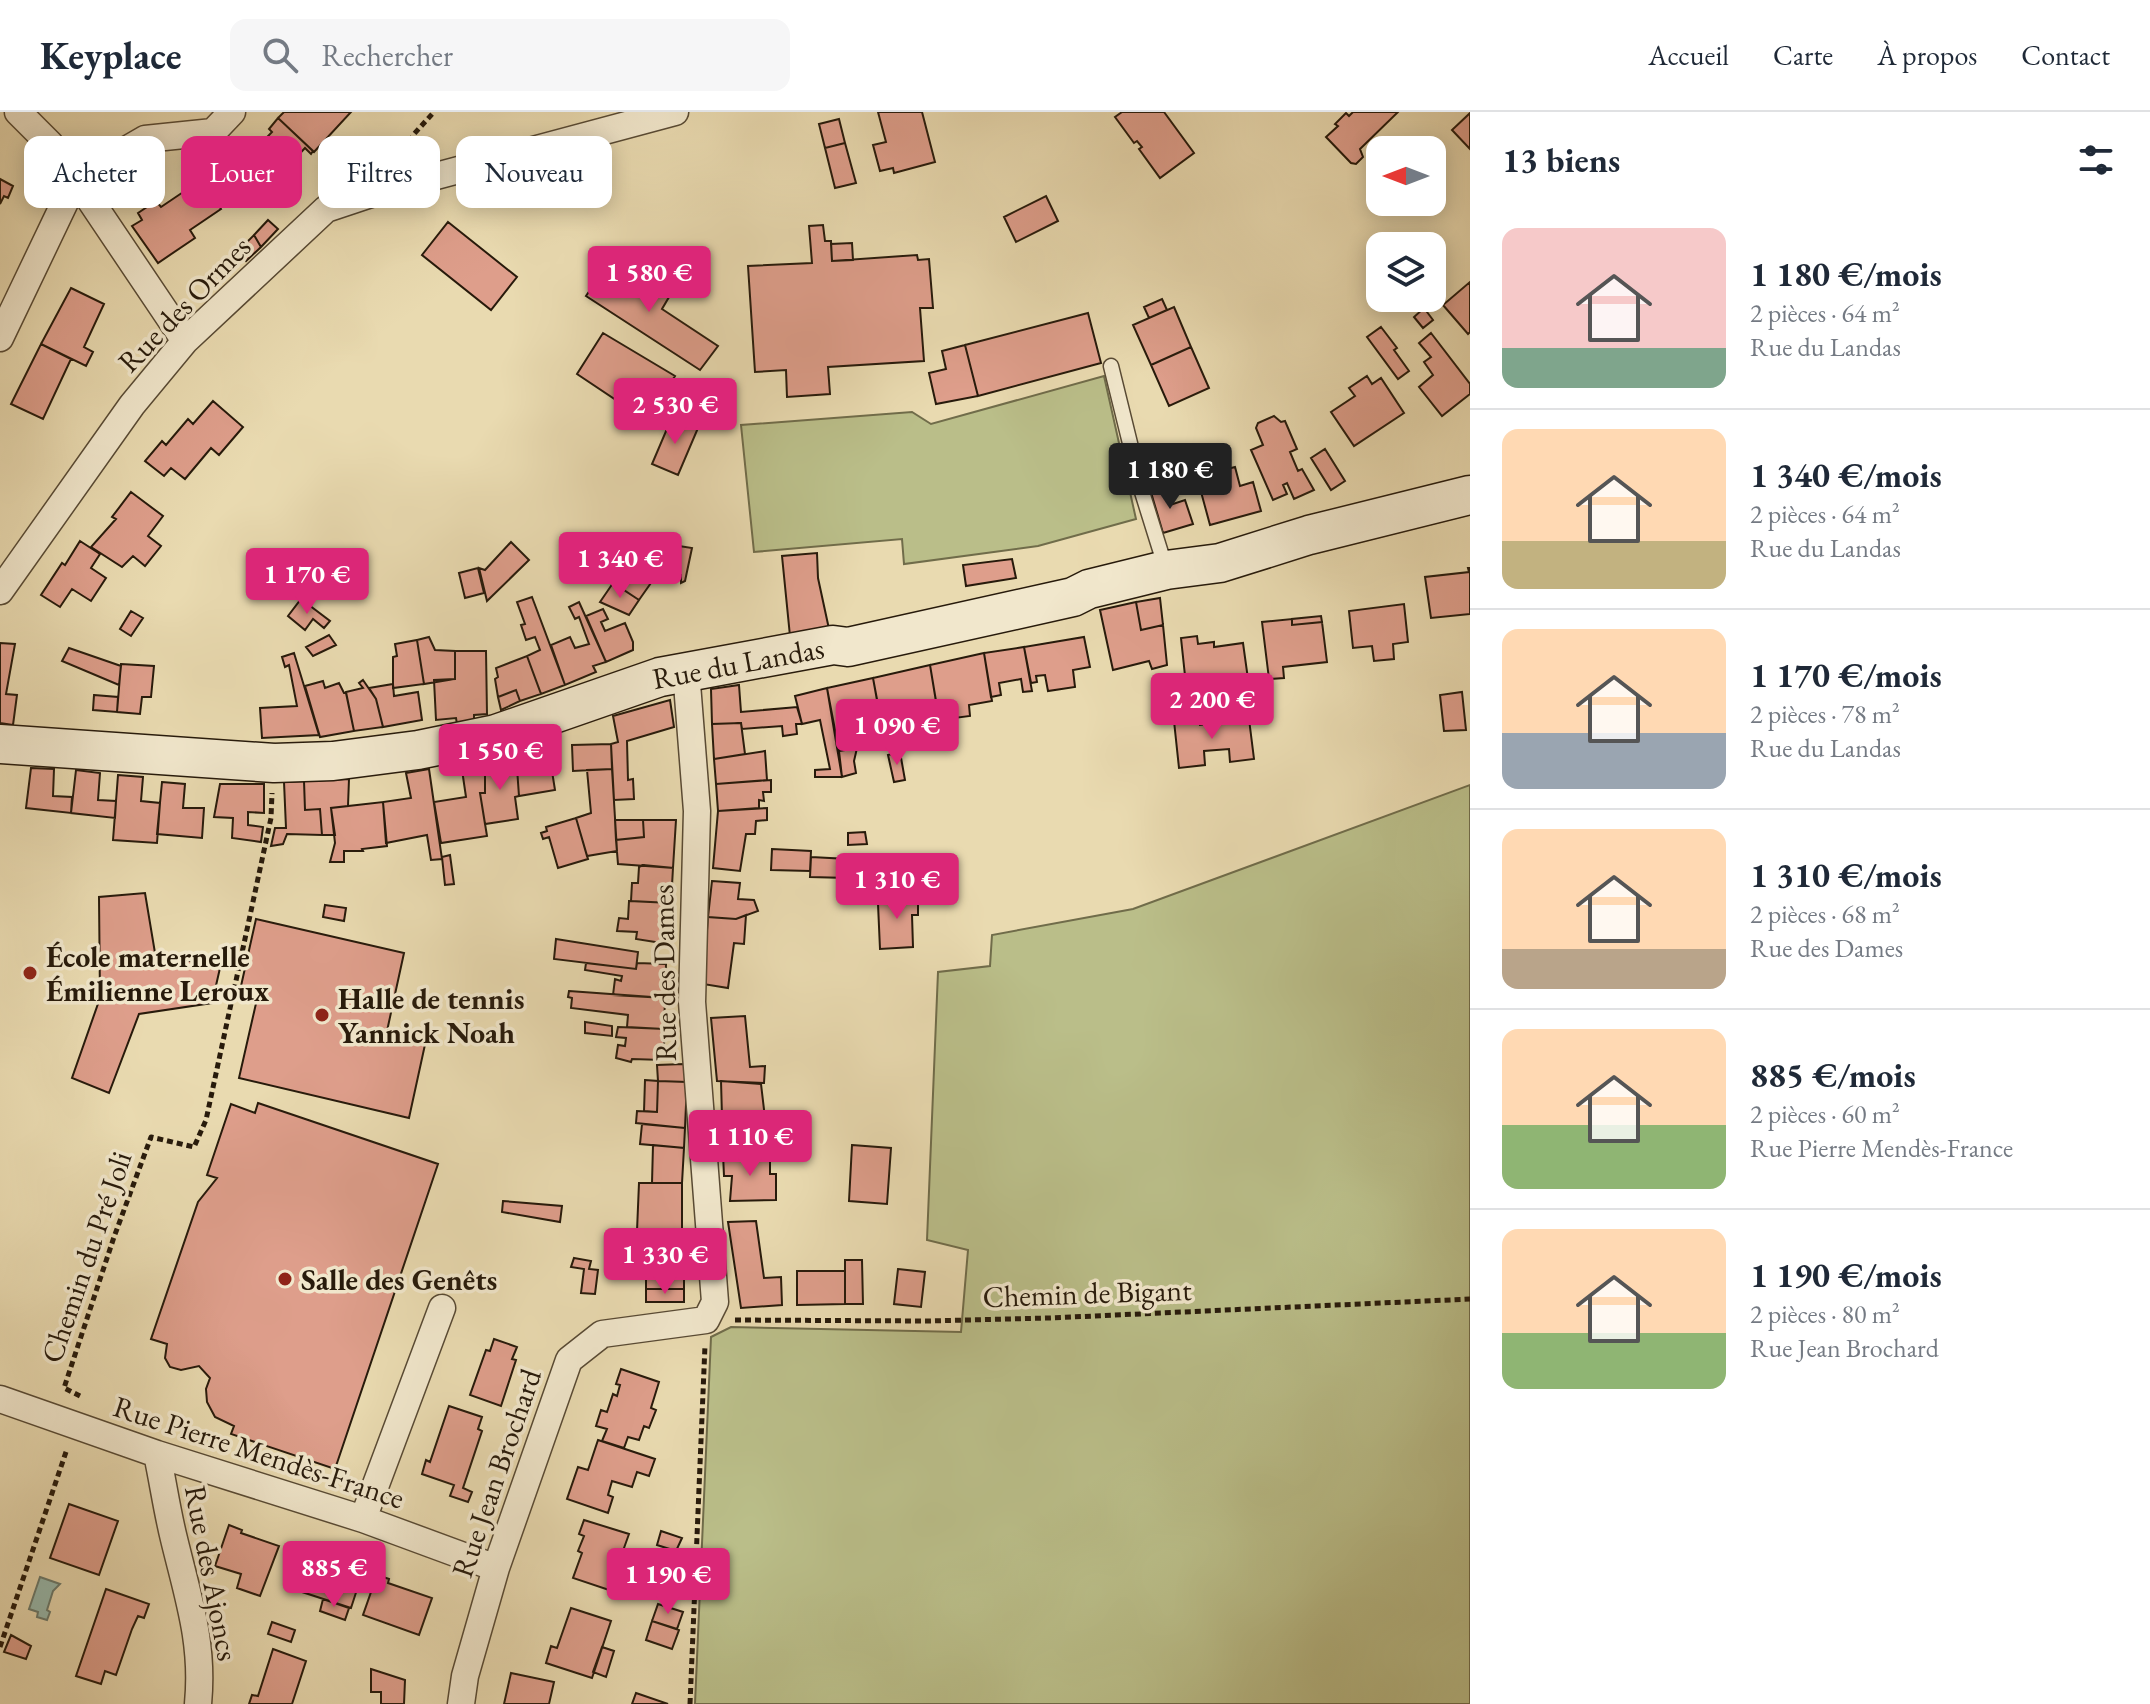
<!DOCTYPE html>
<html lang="fr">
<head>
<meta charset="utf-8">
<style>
	body { margin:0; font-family:"EB Garamond",serif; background:#f6f6f7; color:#1f2937; height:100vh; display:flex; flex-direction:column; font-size:30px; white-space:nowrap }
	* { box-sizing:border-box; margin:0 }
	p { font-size:26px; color:#747a83 }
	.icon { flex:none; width:44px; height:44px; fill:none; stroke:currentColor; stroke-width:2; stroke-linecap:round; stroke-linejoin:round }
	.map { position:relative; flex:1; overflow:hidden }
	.details { display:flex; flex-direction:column; background:#fff; width:680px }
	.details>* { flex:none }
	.banner { position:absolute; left:24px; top:24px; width:760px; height:72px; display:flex; gap:16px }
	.needle { width:52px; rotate:270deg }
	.fabs { position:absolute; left:1366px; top:24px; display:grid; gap:16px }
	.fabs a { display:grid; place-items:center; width:80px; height:80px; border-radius:16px; background:#fff; box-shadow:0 4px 20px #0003; font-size:40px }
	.price { position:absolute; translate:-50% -68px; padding:0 18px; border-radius:8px; background:#db2777; color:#fff; font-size:26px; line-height:52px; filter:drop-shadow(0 2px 4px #0008) }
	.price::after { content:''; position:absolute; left:50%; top:48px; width:24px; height:18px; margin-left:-12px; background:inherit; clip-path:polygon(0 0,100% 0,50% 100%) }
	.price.current { background:#222; color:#fff }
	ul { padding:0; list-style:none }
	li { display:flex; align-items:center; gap:24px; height:200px; padding:0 32px }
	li+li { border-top:2px solid #e0e1e3 }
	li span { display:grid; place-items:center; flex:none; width:224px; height:160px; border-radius:16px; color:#555 }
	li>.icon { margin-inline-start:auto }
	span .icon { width:96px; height:96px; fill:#fffc; stroke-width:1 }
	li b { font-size:34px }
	h2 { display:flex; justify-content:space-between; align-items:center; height:96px; padding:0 32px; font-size:34px }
	.chip { padding:0 28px; border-radius:16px; background:#fff; box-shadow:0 4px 20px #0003; font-size:28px; line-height:72px }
	.chip.current { background:#db2777; color:#fff }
	header { display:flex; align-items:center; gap:48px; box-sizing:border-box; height:112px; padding:0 40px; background:#fff; border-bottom:2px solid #e0e1e3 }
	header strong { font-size:38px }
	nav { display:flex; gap:44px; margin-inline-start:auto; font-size:28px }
	.search { width:560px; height:72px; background:#f6f6f7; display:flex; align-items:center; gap:20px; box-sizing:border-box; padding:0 28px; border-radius:16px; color:#747a83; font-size:30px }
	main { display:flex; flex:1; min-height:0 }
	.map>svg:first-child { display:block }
	.green { fill:#babe89; stroke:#706c4a; stroke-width:2 }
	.water { fill:#97baae; stroke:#6a7a6d; stroke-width:2 }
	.building { fill:#de9e8b; stroke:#271a0b; stroke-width:2 }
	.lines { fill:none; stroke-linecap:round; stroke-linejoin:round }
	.lane-casing { stroke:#584a34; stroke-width:17 }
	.street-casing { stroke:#584a34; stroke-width:29 }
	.secondary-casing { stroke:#271a0b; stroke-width:41 }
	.path { stroke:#271a0b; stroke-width:5; stroke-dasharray:6 4; stroke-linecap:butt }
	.lane { stroke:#f1e7cc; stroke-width:14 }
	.street { stroke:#f1e7cc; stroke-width:26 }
	.secondary { stroke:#f1e7cc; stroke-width:38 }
	.poi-dot { fill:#8f2418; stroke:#f1e7cc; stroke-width:3 }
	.labels { text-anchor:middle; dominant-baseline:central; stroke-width:7; stroke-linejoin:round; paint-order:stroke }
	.street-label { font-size:30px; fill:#271a0b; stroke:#f1e7cc }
	.poi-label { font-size:30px; font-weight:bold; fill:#271a0b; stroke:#f1e7cc; text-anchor:start }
</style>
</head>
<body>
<header>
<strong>Keyplace</strong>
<div class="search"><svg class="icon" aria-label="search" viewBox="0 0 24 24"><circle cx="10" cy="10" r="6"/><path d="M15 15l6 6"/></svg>Rechercher</div>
<nav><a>Accueil</a><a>Carte</a><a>À propos</a><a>Contact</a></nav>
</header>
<main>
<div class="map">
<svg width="1470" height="1592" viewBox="0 0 1470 1592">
	<rect width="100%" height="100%" fill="#e9dab0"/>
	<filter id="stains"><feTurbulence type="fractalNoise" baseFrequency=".0025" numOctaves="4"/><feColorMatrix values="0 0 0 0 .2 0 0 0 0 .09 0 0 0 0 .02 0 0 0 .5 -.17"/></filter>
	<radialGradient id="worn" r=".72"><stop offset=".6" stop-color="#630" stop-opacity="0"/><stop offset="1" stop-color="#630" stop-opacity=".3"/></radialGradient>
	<!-- green -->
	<path class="green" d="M1104,264L1136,407L1038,434L904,452L902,427L754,440L741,313L912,300L931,312Z
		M1470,673V1592H695L711,1225L731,1215L961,1220L968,1138L927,1128L938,860L990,854L992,823L1133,797Z"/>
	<!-- water -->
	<path class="water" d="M40,1465L60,1472L53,1479L47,1498L50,1500L47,1508L37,1505L38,1500L29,1497Z"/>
	<!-- building -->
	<path class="building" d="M284,0H351L314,40L278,6Z
		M878,0H922L935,50L894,61L893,56L880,59L873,33L886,30Z
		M1122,0H1164L1194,41L1160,66L1139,37L1142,35L1137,29L1134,31L1115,5Z
		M1353,0H1398L1360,37L1363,45L1356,52L1351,51L1326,25L1338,14L1335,12L1346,1L1349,4Z
		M1470,1V37L1452,18Z
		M278,6L313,39L311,42L305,36L290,52L297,59L268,86L242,62L251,52L246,47L272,20L269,17Z
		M839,7L845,31L825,36L819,12Z
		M845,31L856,71L835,76L825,36Z
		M214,65L229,88L219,94L221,97L190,118L195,126L158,151L132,114L142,108L138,101L156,89L161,95L201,68L204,72Z
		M0,67L13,74L8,86L4,84L0,92Z
		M1046,84L1058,109L1016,130L1004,105Z
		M268,108L278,117L261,135L254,123Z
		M448,110L517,165L491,198L422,143Z
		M823,113L825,129H831L832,149L917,143L918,148L929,147L933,196H920L924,249L828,255L830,282L787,285L786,258L755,260L748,154L812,151L809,114Z
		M254,123L261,135L246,149L237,140Z
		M852,131L853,148L832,149L831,132Z
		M610,149L669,185L662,197L718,234L700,258L586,184Z
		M1470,170V220L1468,222L1443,193Z
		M71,176L104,192L84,235L93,240L86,254L41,232Z
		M1162,187L1167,198L1149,206L1144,195Z
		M1174,195L1191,235L1151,253L1133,213Z
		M1424,196L1433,208L1423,216L1414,205Z
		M1088,201L1101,251L978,284L965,233Z
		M1381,215L1397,236L1394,238L1409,259L1398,267L1367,225Z
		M603,221L675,264L646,308L577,262Z
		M1431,221L1470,272V282L1442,304L1419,275L1433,263L1424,250L1431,245L1419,231Z
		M41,232L71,247L43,307L11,292Z
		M965,233L978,284L936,292L929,261L946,257L942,239Z
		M1191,235L1209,276L1169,294L1151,253Z
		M1367,264L1372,272L1381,266L1404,301L1354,334L1331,300L1355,284L1349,276Z
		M213,289L243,315L219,343L211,336L185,367L171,356L164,364L145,349L162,329L166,333L188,307L193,312Z
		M1274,304L1281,310L1285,309L1297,337L1290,340L1298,359L1302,357L1314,378L1294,387L1287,371L1283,373L1287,382L1273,388L1251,338L1263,333L1256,316L1258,311Z
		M672,305L698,316L678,363L652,352Z
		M1325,337L1345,369L1331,378L1311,346Z
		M1235,355L1240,374L1253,370L1261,399L1210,413L1197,365Z
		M1164,373L1170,393L1185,388L1193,412L1163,421L1150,377Z
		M131,380L163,404L148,424L161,434L145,454L133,444L122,455L91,435L116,407L112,405Z
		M632,427L666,449L653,468L607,440L614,430L624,437Z
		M80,429L100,442L91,456L106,466L91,489L72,477L60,495L41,483L62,451L65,453Z
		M511,430L529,448L487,489L479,456L485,458Z
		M679,434L692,436L685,469L681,471V463L674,460Z
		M817,441L818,466L829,517L790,524L782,444Z
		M614,444L653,468L639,488L600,462Z
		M1012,447L1016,466L966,474L963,453Z
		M478,456L484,481L465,486L459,461Z
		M1468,456H1470V502L1431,506L1425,465L1469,460Z
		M613,471L639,488L629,503L600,490Z
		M532,485L565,573L541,582L527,544L540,538L535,525L526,528L521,513L525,512L517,490Z
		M1160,486L1163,513L1141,518L1136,490Z
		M301,487L330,509L324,516L313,507L305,518L288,504Z
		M579,490L606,550L593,554L596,560L565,573L551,533L570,525L575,536L589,532L579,505L575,507L569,495Z
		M1136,490L1141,518L1163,513L1167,553L1152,557L1149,549L1113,558L1100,498Z
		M1404,492L1408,530L1393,532L1394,547L1374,549L1372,534L1353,536L1349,499Z
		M603,497L608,507L601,510L605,519L625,511L633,530V538L606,550L586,504Z
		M131,499L143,506L131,524L120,517Z
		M1321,504L1322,510L1292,513V507Z
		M1292,507V513L1322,510L1327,550L1283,555L1284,566L1269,567L1262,510Z
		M329,523L336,533L313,544L306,535Z
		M1197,524L1198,532L1214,530V535L1243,531L1248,567L1186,573L1181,526Z
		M429,525L435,538L455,539V567L424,572L417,528Z
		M1084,525L1090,555L1073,558L1075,575L1048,579L1045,563L1036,564L1037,570L1031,571L1024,535Z
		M417,528L424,572L393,576V545L397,544L395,532Z
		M0,531L15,532L6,582L17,583L13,613L0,611Z
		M1024,535L1032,579L1023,580L1021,567L999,571L1001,583L991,585L984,541Z
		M69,536L121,554L119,573L62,549Z
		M455,539H486L487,602L474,603V610L457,612L456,606L436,608L434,568L455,567Z
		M294,541L319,623L262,626L260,596L297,594L289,553L285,555L282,545Z
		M984,541L992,589L969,593L970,604L939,608L930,553Z
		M527,544L541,582L520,589L516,578L498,585L495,567L498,565L496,556Z
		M121,552L154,554L151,585H142L140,602L117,600Z
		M930,553L939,607L924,610L922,597L891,603L893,614L882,616L873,566Z
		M873,566L882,614L854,620L857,636L839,639L827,576Z
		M363,568L376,587L383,615L354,619L346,580L363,576L359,571Z
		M323,569L325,576L339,571L344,581H346L354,619L320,625L305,574Z
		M393,572L394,584L418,580L422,608L383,615L376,587L369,576Z
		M739,573L741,600L797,595L802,612H796L797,622L783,624L782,614L742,617L741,611L712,612L711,577Z
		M827,576L842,665H815V658L830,657L820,608L802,612L795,584Z
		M516,578L520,589L501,598L498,585Z
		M1462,580L1466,618L1444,619L1440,583Z
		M94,583L118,585L117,600L93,598Z
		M670,588L674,615L627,629L628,668L633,667L634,687L614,688L611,632L618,630L613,604Z
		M1199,606L1200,613L1249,607L1254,647L1230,650L1229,637L1204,639L1205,653L1179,656L1174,609Z
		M741,611L745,642L714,647L712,612Z
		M611,632L612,657L573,659L572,633Z
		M857,636L854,649L856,661L842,665L839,639Z
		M765,639L767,668L716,672L714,647Z
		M500,640L501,655L517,656L519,684L515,685L518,707L485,712L480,681H485V647Z
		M900,640L905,668L894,670L888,643Z
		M485,647V681H480L487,724L441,731L434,690L466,685L461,651Z
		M551,653L555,678L519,684L517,656Z
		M31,656L54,657L53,684L72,685L71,701L26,696Z
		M429,657L442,747L431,748L427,723L386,731L383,690L411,686L406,661Z
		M612,657L617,739L587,744L576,706L591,701L587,658Z
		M76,658L100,661L98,688L116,689L115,706L71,701Z
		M118,663L143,665L141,689L160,691L157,731L113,728Z
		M349,667L348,694L331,696L335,723H322L320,697L305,698L304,669Z
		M771,668V680H763L764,689L759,688V696L718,699L716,672Z
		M304,669L305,698L320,697L322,723L287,722L283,732L271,734L275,716H286L284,670Z
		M162,670L185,672L183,696H204L202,726L157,722Z
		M220,672H264V701L248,700V713L263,715L261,730L232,726L233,706L214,705Z
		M383,690L387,734L362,737L363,739H344V750H330L335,731L331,696Z
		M767,696V708L756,709L755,722H746L740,759L713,756L718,699Z
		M576,706L588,747L558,756L549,725L543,727L541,721L547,719L546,715Z
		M615,708H643L644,725L616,728Z
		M643,708H676L673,756L618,752L616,728L644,725Z
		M865,720L867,732L848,733V721Z
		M772,737L811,739L810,759L771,758Z
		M450,743L454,772L445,773L442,745Z
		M811,745L848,747V750L871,748L872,768L848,769V766L810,765Z
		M643,753L673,756L671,791L631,789L632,771H638L639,755Z
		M712,769L740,771L738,787L754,788L758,799L736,807L708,805Z
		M145,781L155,841L220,856L212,891L139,902L109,981L72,966L100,886L99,785Z
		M918,783V803H912L913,835L880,837L878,792L884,785Z
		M629,789L671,791L668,832L636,827L637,820L617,819L619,806L628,807Z
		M325,793L346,796L344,809L323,805Z
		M746,803L744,832L734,831L728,876L703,872L708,805L736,807Z
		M256,807L404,841L387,919L426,928L409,1006L239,966L257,887L239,883Z
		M556,827L638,840L636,857L554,847Z
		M586,851L636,857L637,851L666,852L665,886L613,883L615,867L621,869L622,864L585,858Z
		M569,879L665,886L664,917L627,915L628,903L571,896L572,886L568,885Z
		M745,904L750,955L765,954L764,971L717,969L711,906Z
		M585,910L612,914V924L585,921Z
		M618,915L665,917L663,948L632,947L631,950L616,946L618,933L625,934L626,926L616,925Z
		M684,952L687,970L658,969L657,953Z
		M645,968L658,969L657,1000L644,999Z
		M658,969L687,970L685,1016L636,1011L637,999L657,1000Z
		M721,969L761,972L765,1006L722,1005Z
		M258,991L438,1052L335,1357L231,1322L234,1314L215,1305L207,1290L206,1277L210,1266L199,1254L181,1258L170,1255L165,1246L167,1232L151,1227L198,1090L217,1066L207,1063L231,992L255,1001Z
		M722,1005L765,1006L763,1044L723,1042Z
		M642,1012L685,1016L684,1036L640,1032Z
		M653,1033L684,1036L682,1071H652Z
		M852,1033L891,1036L887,1092L849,1089Z
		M723,1042L770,1044V1062H776V1088L730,1089L732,1064H724Z
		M639,1071H682V1117L637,1119Z
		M503,1089L562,1094L560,1110L502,1100Z
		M756,1109L764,1166L781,1165L782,1193L741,1196L728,1110Z
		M625,1117H682L684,1158L636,1159V1155L624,1156Z
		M574,1146L591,1149L589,1157L598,1158L595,1182L581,1181L584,1157L571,1155Z
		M845,1148H862L863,1192H845Z
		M898,1157L925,1160L921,1195L894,1192Z
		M684,1158V1177H646V1159Z
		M797,1159H845V1192L797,1193Z
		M646,1177H684V1190H646Z
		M494,1227L517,1235L512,1247L516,1248L501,1294L470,1283L486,1238L490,1239Z
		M621,1257L659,1270L651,1296L656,1298L649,1316L644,1314L639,1328L628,1325L624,1336L602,1329L607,1317L596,1314L601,1298L607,1300L613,1282L617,1284L620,1273L616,1272Z
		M449,1294L482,1305L478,1317L482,1319L463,1376L472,1380L468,1390L450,1384L454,1373L422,1362L426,1348L430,1350Z
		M598,1328L655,1347L649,1364L637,1360L632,1375L612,1369L608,1383L613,1385L608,1401L567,1387L578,1355L588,1358Z
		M69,1392L118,1409L99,1463L50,1446Z
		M584,1408L629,1422L609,1478L573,1466L582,1441L578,1439L584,1424L579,1422Z
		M229,1413L242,1418L241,1421L279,1434L260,1484L237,1476L241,1462L215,1454Z
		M661,1419L682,1426L676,1439L657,1433Z
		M309,1440L322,1445L321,1448L362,1462L351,1496L296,1478Z
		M377,1463L389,1467L388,1471L432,1486L419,1523L363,1503Z
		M106,1477L149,1492L144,1506L138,1504L132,1517L116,1563L105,1559L101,1572L76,1564Z
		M323,1487L349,1496L345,1508L320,1499Z
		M658,1492L683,1500L677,1517L652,1509Z
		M571,1496L611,1509L592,1566L546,1551L551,1534L557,1536Z
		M652,1509L679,1518L672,1537L646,1528Z
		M272,1510L295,1518L291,1530L268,1522Z
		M11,1523L31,1534L26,1547L4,1540Z
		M602,1535L614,1539L606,1565L593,1560Z
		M273,1537L306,1549L292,1592H249L252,1583L258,1584Z
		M371,1557L405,1568L404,1592H381V1580H371Z
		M511,1561L554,1570L549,1592H504Z
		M636,1581L668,1592H632Z"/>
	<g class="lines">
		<defs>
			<path id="lane" d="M1111,254L1142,380L1166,457"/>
			<path id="street" d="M18,0L50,32L76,67L185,229
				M76,67L145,27L213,20L232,0
				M0,226L76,67
				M0,479L132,293L185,229L326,97L380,79L675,0
				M0,1287L157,1342L363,1407L496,1456
				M157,1342C163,1370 167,1399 174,1427C188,1485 204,1531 198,1592
				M363,1407L442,1196
				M461,1592L465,1564L496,1456L569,1248L602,1222L706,1208L715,1190L692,890L697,699L686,559"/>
			<g id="secondary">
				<path id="s1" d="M0,632L274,651L333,649L418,638L496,622L660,565L833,533L848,535L1073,485L1089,477L1166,458L1220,451L1309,423L1470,383"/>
			</g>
		</defs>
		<!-- lane casing -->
		<use href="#lane" class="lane-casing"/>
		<!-- street casing -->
		<use href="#street" class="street-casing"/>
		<!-- secondary casing -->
		<use href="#secondary" class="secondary-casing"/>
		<!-- path -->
		<path class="path" d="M399,47L414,22L434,0
			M735,1208L926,1209L1050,1206L1470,1187
			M80,1284L64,1276L114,1125L151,1025L194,1035L206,1008L271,706L272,681
			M0,1535L67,1337
			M690,1592L705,1233"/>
		<!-- lane -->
		<use href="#lane" class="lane"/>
		<!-- street -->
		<use href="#street" class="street"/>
		<!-- secondary -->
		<use href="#secondary" class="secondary"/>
	</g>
	<!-- markers -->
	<g class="poi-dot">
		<circle cx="30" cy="861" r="8"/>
		<circle cx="322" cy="903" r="8"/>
		<circle cx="285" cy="1167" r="8"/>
	</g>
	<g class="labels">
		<!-- street labels -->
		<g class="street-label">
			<text transform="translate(184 192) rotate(-46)">Rue des Ormes</text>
			<text stroke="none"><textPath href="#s1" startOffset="752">Rue du Landas</textPath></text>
			<text transform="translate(664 861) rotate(-91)">Rue des Dames</text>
			<text transform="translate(86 1145) rotate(-71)">Chemin du Pré Joli</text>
			<text transform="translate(1087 1181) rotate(-2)">Chemin de Bigant</text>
			<text transform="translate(259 1340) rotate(18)">Rue Pierre Mendès-France</text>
			<text transform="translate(496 1361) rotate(-71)">Rue Jean Brochard</text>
			<text transform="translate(212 1461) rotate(79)">Rue des Ajoncs</text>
		</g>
		<!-- poi labels -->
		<g class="poi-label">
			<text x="46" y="844">École maternelle<tspan x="46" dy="34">Émilienne Leroux</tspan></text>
			<text x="338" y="886">Halle de tennis<tspan x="338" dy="34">Yannick Noah</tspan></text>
			<text x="301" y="1167">Salle des Genêts</text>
		</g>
	</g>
	<rect width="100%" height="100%" filter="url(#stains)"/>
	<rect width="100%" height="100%" fill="url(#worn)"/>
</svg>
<div class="fabs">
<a><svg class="needle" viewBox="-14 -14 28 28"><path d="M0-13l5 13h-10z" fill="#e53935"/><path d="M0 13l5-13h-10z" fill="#747a83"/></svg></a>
<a><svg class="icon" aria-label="layers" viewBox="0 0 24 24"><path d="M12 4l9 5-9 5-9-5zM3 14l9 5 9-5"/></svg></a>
</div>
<b class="price" style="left:649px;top:202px">1 580 €</b>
<b class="price" style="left:675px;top:334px">2 530 €</b>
<b class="price current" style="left:1170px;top:399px">1 180 €</b>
<b class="price" style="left:620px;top:488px">1 340 €</b>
<b class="price" style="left:307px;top:504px">1 170 €</b>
<b class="price" style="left:1212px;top:629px">2 200 €</b>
<b class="price" style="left:897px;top:655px">1 090 €</b>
<b class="price" style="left:500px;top:680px">1 550 €</b>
<b class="price" style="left:897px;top:809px">1 310 €</b>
<b class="price" style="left:750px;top:1066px">1 110 €</b>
<b class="price" style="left:665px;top:1184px">1 330 €</b>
<b class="price" style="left:334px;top:1497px">885 €</b>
<b class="price" style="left:668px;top:1504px">1 190 €</b>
<div class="banner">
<a class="chip">Acheter</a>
<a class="chip current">Louer</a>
<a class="chip">Filtres</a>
<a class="chip">Nouveau</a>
</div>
</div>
<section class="details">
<h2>13 biens<svg class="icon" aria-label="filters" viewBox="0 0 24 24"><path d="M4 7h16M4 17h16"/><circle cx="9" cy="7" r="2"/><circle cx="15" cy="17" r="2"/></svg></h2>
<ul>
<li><span style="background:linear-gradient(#f6c9c9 75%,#7fa58c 0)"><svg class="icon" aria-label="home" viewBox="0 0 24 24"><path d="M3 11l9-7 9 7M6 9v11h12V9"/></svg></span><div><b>1 180 €/mois</b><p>2 pièces · 64 m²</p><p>Rue du Landas</p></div></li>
<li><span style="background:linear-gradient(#ffd9b3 70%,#c2b280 0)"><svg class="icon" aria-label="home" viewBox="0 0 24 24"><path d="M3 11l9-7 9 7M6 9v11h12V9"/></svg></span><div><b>1 340 €/mois</b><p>2 pièces · 64 m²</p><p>Rue du Landas</p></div></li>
<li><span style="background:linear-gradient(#ffd9b3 65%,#9aa5b1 0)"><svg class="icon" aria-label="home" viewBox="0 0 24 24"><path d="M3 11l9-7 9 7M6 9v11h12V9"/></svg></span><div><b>1 170 €/mois</b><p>2 pièces · 78 m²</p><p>Rue du Landas</p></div></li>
<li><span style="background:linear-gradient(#ffd9b3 75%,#b9a48a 0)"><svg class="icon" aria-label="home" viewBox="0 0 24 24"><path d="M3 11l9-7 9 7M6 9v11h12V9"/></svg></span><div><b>1 310 €/mois</b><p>2 pièces · 68 m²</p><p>Rue des Dames</p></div></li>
<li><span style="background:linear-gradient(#ffd9b3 60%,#8fb573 0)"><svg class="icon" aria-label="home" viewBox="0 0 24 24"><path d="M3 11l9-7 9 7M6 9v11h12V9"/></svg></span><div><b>885 €/mois</b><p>2 pièces · 60 m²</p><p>Rue Pierre Mendès-France</p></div></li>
<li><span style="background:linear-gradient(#ffd9b3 65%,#8fb573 0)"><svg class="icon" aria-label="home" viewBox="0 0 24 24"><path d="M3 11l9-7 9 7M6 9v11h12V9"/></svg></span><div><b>1 190 €/mois</b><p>2 pièces · 80 m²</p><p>Rue Jean Brochard</p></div></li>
</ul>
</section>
</main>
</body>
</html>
